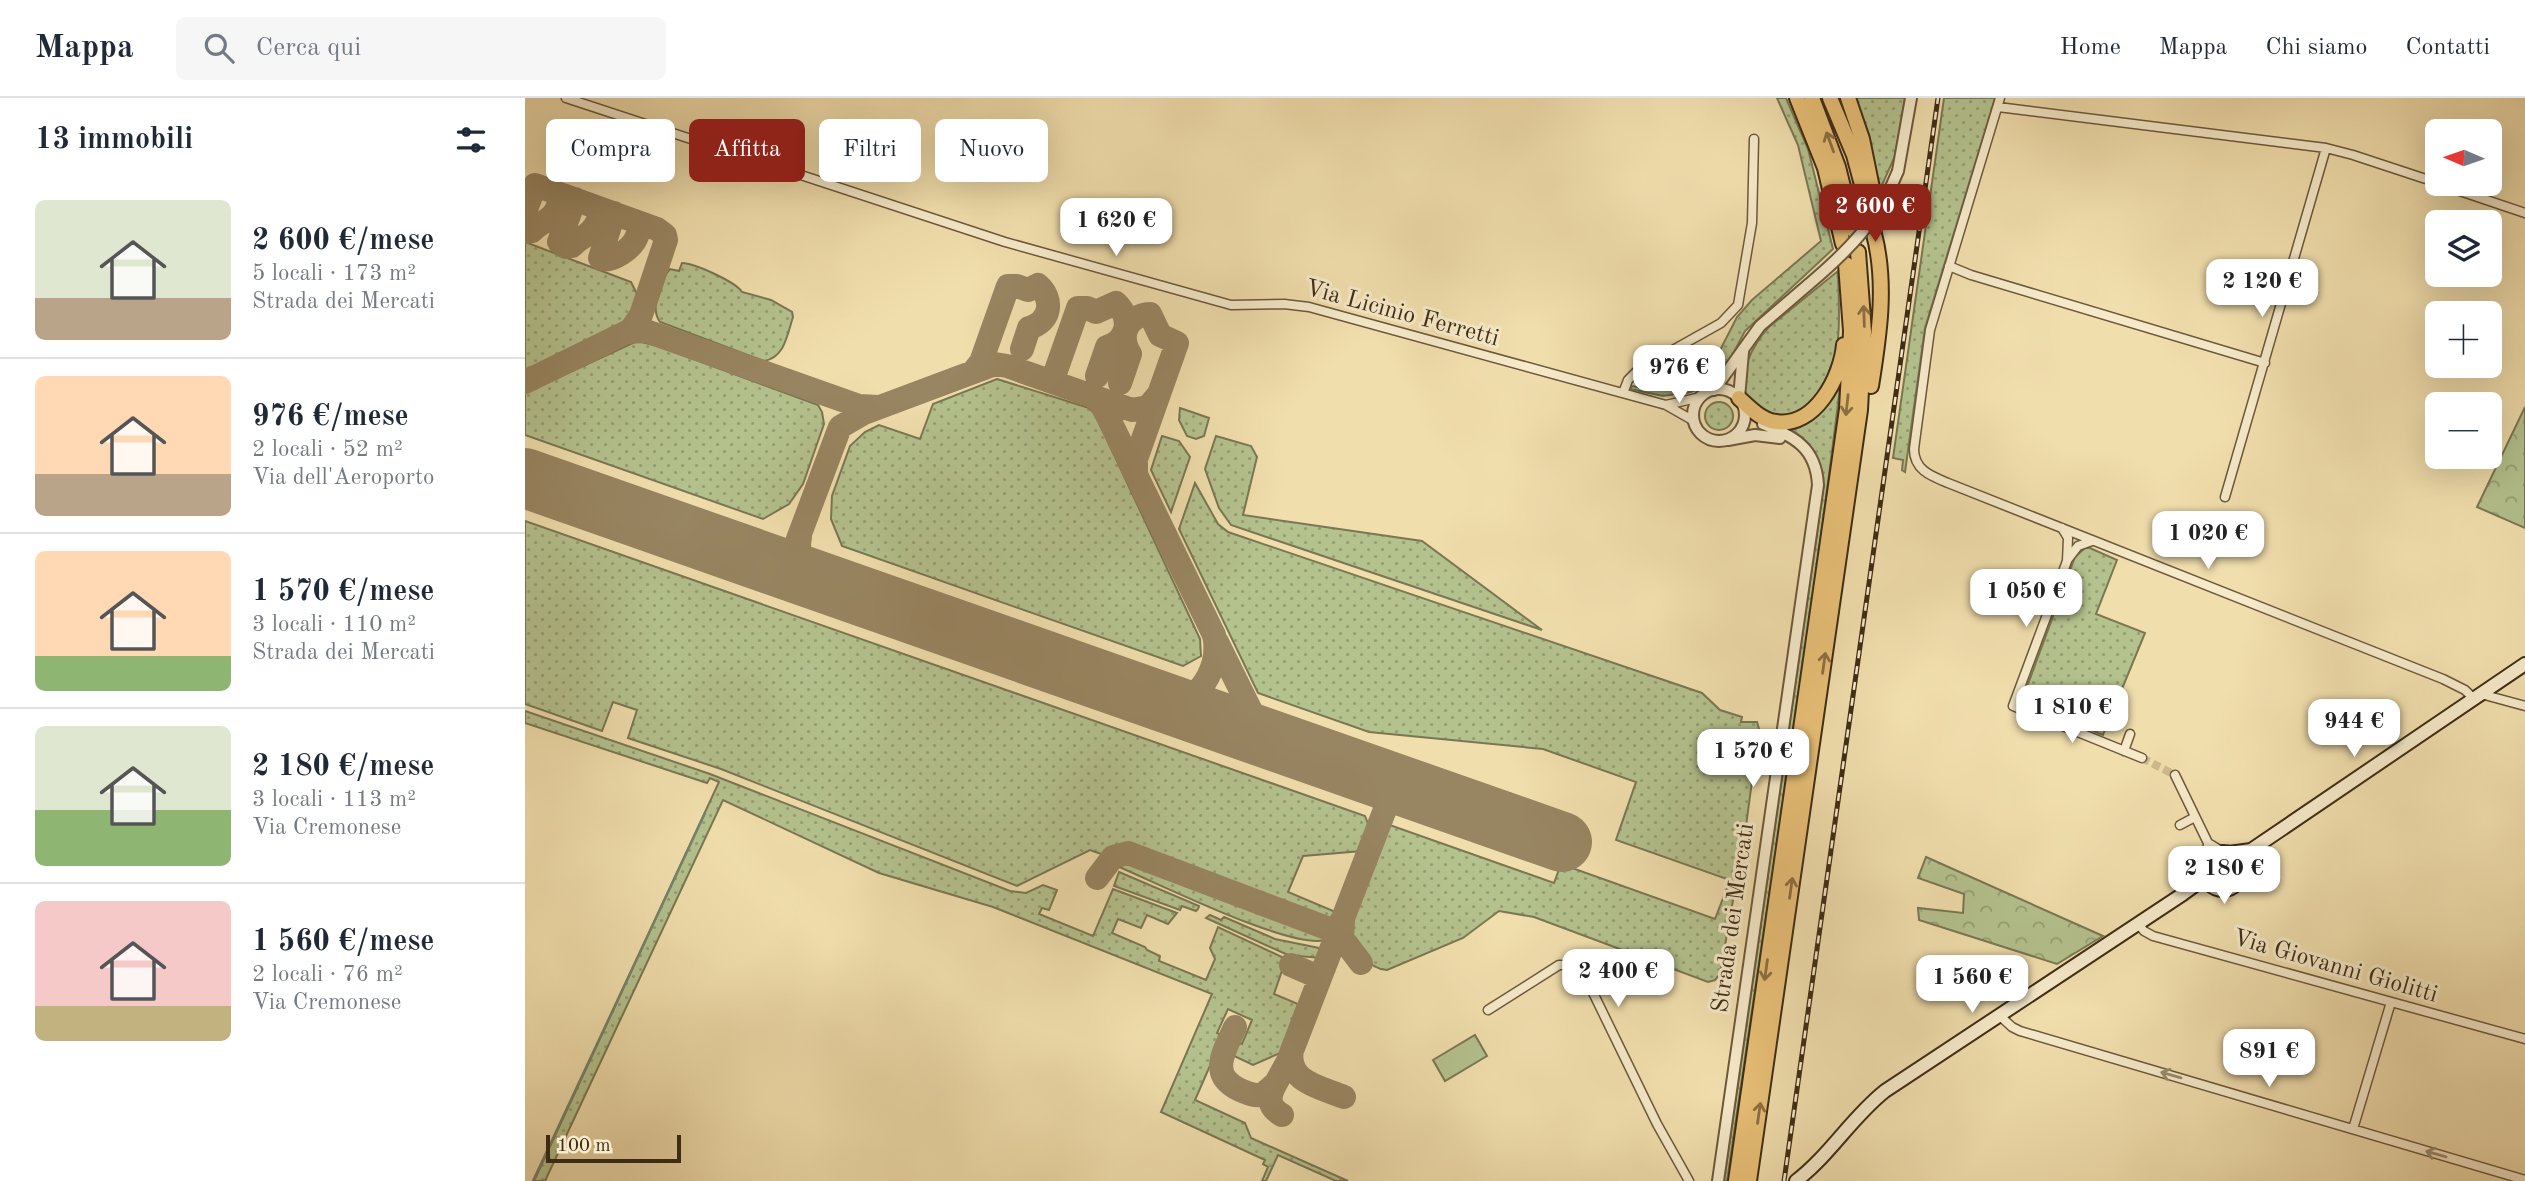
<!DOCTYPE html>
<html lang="it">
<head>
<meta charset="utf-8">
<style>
	body { margin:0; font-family:"Old Standard TT",serif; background:#f6f6f7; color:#1f2937; height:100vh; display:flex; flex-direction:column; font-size:26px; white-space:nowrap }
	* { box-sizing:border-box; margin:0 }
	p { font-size:23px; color:#747a83 }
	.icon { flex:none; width:38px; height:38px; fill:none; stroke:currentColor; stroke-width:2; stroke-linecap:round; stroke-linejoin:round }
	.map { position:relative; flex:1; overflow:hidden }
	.side { display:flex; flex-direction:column; background:#fff; width:525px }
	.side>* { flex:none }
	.guide { position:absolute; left:21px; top:21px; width:665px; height:63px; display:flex; gap:14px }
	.needle { width:46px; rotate:272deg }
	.buttons { position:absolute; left:1900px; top:21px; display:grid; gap:14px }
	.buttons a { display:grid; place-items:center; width:77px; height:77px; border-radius:10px; background:#fff; box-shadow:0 7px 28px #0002; font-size:35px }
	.scale { position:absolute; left:21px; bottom:18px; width:135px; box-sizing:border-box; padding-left:7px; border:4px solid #3f2c15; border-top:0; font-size:19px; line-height:24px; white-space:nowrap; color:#3f2c15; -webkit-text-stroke:5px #f6eaca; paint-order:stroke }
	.price { position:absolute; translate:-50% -60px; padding:0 16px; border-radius:14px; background:#fff; color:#222; font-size:23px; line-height:46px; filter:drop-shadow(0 2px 4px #0008) }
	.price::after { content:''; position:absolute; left:50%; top:42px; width:21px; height:16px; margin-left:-10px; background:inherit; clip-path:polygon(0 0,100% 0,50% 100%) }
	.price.current { background:#8f2418; color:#fff }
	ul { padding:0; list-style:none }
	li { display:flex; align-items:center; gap:21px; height:175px; padding:0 35px }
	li+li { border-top:2px solid #e0e1e3 }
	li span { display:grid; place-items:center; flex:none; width:196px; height:140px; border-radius:10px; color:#555 }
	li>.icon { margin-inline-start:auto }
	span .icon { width:84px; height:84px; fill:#fffc; stroke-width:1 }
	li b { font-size:30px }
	h2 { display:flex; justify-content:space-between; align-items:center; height:84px; padding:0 35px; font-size:30px }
	.tag { padding:0 24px; border-radius:10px; background:#fff; box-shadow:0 7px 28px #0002; font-size:24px; line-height:63px }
	.tag.current { background:#8f2418; color:#fff }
	header { display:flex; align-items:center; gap:42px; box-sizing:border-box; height:98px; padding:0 35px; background:#fff; border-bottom:2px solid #e0e1e3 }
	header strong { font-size:33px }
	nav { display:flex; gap:38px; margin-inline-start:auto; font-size:24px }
	.search { width:490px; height:63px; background:#f6f6f7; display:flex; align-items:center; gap:18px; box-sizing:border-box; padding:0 24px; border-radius:10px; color:#747a83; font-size:26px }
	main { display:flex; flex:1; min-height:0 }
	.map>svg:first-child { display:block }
	.grass { fill:url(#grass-dots); stroke:#7a7752; stroke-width:2 }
	.forest { fill:url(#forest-crowns); stroke:#7a7752; stroke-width:2 }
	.pitch { fill:#b4c28e; stroke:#7a7752; stroke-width:2 }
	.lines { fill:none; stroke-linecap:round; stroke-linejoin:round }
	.stream { stroke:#76836c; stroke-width:2.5 }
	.taxiway { stroke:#988561; stroke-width:24 }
	.runway { stroke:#988561; stroke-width:60 }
	.minor-tunnel { stroke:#cdba8f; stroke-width:8; stroke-dasharray:8 4; stroke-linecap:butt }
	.trunk-tunnel { stroke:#cdba8f; stroke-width:14; stroke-dasharray:14 7; stroke-linecap:butt }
	.minor-casing { stroke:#6c583b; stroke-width:11 }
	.tertiary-casing { stroke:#6c583b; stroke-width:14 }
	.secondary-casing { stroke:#3f2c15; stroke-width:16 }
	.trunk-casing { stroke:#3f2c15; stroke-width:18 }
	.minor { stroke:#f6eaca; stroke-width:8 }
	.tertiary { stroke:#f6eaca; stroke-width:10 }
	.secondary { stroke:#f6eaca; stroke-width:12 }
	.trunk { stroke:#e8bf76; stroke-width:14 }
	.rail-casing { stroke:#3f2c15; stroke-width:5 }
	.rail { stroke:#f6eaca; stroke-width:2.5; stroke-dasharray:8; stroke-linecap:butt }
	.tertiary-bridge-casing { stroke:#6c583b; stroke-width:14; stroke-linecap:butt }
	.tertiary-bridge { stroke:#f6eaca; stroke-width:10 }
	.oneway { stroke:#8b6e41 }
	.oneway2 { stroke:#9a8b70 }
	.labels { text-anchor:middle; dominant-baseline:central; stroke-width:6; stroke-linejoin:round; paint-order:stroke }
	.street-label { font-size:24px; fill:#3f2c15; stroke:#f6eaca }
</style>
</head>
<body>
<header>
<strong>Mappa</strong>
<div class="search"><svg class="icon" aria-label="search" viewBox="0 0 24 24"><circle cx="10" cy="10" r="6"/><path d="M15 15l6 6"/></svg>Cerca qui</div>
<nav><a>Home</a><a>Mappa</a><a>Chi siamo</a><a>Contatti</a></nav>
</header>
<main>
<section class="side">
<h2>13 immobili<svg class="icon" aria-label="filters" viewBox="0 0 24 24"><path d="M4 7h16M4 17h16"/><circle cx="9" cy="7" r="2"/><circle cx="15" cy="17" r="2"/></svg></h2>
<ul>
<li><span style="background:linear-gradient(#dfe7d0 70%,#b9a48a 0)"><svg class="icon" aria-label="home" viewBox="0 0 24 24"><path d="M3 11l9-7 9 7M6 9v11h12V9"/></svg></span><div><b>2 600 €/mese</b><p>5 locali · 173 m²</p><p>Strada dei Mercati</p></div></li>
<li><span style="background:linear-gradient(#ffd9b3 70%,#b9a48a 0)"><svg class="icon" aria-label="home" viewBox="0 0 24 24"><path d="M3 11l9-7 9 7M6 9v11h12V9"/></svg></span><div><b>976 €/mese</b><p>2 locali · 52 m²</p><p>Via dell'Aeroporto</p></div></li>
<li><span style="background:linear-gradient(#ffd9b3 75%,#8fb573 0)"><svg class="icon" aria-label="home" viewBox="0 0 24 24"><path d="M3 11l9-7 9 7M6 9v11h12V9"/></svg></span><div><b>1 570 €/mese</b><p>3 locali · 110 m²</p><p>Strada dei Mercati</p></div></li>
<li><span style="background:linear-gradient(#dfe7d0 60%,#8fb573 0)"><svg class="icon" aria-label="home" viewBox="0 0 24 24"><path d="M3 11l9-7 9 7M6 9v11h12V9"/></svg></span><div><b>2 180 €/mese</b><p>3 locali · 113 m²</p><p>Via Cremonese</p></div></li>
<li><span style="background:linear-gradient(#f6c9c9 75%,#c2b280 0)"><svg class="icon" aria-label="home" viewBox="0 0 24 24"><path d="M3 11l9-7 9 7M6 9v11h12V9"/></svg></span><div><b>1 560 €/mese</b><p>2 locali · 76 m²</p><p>Via Cremonese</p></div></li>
</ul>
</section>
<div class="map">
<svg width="2000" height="1083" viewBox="0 0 2000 1083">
	<defs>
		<pattern id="grass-dots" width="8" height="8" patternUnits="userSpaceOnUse" patternTransform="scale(1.75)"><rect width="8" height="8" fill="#b4c28e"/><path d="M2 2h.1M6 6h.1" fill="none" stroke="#949e73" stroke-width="1.8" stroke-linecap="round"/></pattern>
		<pattern id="forest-crowns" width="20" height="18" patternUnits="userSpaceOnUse" patternTransform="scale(1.75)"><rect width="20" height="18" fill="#b4c28e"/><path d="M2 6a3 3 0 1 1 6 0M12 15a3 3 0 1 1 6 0" fill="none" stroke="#949e73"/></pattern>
	</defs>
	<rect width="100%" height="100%" fill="#f1dead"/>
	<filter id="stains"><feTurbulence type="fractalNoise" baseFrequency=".00286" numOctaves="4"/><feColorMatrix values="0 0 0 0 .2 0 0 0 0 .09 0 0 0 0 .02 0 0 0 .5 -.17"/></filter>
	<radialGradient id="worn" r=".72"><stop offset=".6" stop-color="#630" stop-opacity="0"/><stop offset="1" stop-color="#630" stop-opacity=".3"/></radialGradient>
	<!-- grass -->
	<path class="grass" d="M1252,0H1261L1283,51L1308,151L1220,233L1200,271L1183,288L1165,294L1138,298L1105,291L1107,288L1123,291L1169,284L1188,266L1212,219L1227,202L1296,143L1273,47Z
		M1328,0H1380L1370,58L1353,96Z
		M1419,0H1470L1400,230L1380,374L1377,372L1378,362L1368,360Z
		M0,144L106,184L113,198L106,217L94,228L0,273Z
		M157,165C169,165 211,184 217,194L246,202L267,214L268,219C262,237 260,259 239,263L135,224C125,211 134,183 145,171L154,173Z
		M1313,173C1314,228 1324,310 1250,319C1242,315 1233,310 1226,304C1206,285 1229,244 1244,229Z
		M112,243L133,248L293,307L297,314L299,326L278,386L264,406L238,421L0,337V295Z
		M472,281L564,310L570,316L675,541L676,558L658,568L317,448L306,421L307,398L325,348L340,334L354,327L395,341L408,306Z
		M1313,289H1315C1283,554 1240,819 1202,1083H1199L1298,393C1299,365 1288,341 1261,330Z
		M1180 318a14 14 0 1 1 28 0a14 14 0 1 1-28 0Z
		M655,310L684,320L679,338L671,341L662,338L654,322Z
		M637,338L654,343L665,359L646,414L626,372Z
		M691,338L726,348L732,359L718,417L897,443L1017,532L706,427L694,410L680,371Z
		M670,385L693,426L703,434L1177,595L1195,612L1217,619L1216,624H1232L1234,631L1221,728L1195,876L1190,882L1183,884L1009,819L974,813L938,840L862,872C845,872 824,847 822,830L862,726L1029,785L1036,766L1190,821L1205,782L1091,742L1111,684L1018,651L844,634L733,595L654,431Z
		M0,423L840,718L845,731L837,753L778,758L763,794L813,815L809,826L800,827L604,752L590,749L582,758L565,752L492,788L196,671L103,640L112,612L88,604L77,633L0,606Z
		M1560,450H1565L1592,462L1571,516L1620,535L1578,637L1511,610C1503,604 1500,596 1503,586L1550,459Z
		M0,613L185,676L485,793L501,795L518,787L532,792L524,812L517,810L514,816L568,838L588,791L652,815L643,826L622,817L616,830L593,821L587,835L620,849L622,852L635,858L634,863L681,882L690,861L685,850L693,829L761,861L749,896L773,906L755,955L728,967L705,956L711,944L717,946L727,922L703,911L692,935L698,938L670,1002L720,1025L726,1040L823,1083H811L753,1057L741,1083H737L743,1069L738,1066L740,1062L636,1014L687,896L468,809L354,775L198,702L20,1083H9L194,684L185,680L182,685L0,625Z
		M599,759L609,761L805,835L800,842C765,852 627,782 587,766Z
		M594,774L674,808L673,811L671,813L657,808L655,812L589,788Z
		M685,817L696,822L699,819L750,841L799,851L795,860L763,857L681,820Z"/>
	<!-- forest -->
	<path class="forest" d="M2000,309V430L1952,409Z
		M1401,759L1578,838L1532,866L1394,822L1393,810L1438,815L1439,796L1393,780Z"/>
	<!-- pitch -->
	<path class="pitch" d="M950,937L962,958L920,983L908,962Z"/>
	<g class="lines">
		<!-- stream -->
		<path class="stream" d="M8,1083L180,715"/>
		<!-- taxiway -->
		<path class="taxiway" d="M50,101L34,144L41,149L47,148C55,139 67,137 72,124
			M0,114L10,87L132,131L140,137L141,142L116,217L106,232L0,284
			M89,115L75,160C86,166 108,150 112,138
			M0,134L7,133C15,124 28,122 32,110
			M102,234L121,233L334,308L353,309
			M448,274L456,264L483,188H492L503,192L513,187C529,201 526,224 504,230L497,251
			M527,284L553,210H562L571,214L591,205C607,220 603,242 582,249L572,278
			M595,285L605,256C593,237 603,217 625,216L635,237L652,245L611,361V377
			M566,297L575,304L582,317L689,537C695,564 680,599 650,604C642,605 635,602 627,600
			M275,439C271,461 280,475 298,485
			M229,461C246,464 259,462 270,449L315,329L339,315L470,266L482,268L607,312L623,309L634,296
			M692,544L729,619L749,637L786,656
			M572,780L588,759L603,755L807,832L811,830L818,821
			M818,822L817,840L836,865
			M766,867L789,877L796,874L799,870
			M710,929C699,954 683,977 715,992C723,995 728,998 737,997L751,985L763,963L859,714C864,697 859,685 844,676
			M767,952C761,984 795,989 819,999
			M751,985C743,999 743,1009 757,1017"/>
		<!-- runway -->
		<path class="runway" d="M0,380L1037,744"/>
		<!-- minor-tunnel -->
		<path class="minor-tunnel" d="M1617,660L1650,677"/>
		<!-- trunk-tunnel -->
		<path class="trunk-tunnel" d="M1350,103L1353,129"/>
		<defs>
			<path id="minor" d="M41,0L480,144L706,207L759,206L784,209L1141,307
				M1475,0L1405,232L1389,351C1389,372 1406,378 1423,385L1918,581L1940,592L1948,600
				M1473,9L1801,50L1828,57L1913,85
				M1914,86L2000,115
				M1424,168L1446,177L1740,265
				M1098,295L1103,282L1114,271L1196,225L1213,207L1227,125L1229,41
				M1169,323L1141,307L1176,299
				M1700,399L1801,50
				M1537,430L1543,440L1542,463L1488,608L1617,660
				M1543,461L1553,448L1567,443
				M1956,596L2000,608
				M1599,653L1605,636
				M1650,677L1683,745L1682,763
				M1655,727L1670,719
				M1683,745L1698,754
				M1613,826L1619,833L1628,838L2000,941
				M963,912L1034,867H1046L1057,872L1132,1026L1164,1083
				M1475,918L1487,929L1495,933L2000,1082
				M1828,1031L1866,904"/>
			<path id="tertiary" d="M1373,73L1386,0
				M1168 317a26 26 0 1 1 52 0a26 26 0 1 1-52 0Z
				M1189,292L1235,228L1284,186
				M1214,300L1218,254
				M1203,342L1230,337L1255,340
				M1193,1083L1293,387C1291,349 1269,339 1238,326"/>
			<path id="secondary" d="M1679 773a19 19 0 1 1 38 0a19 19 0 1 1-38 0Z
				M1704,755L1726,752L2000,566
				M1271,1083C1305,1057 1327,1019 1360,993L1658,796L1669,788L1680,769"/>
			<path id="trunk" d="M1272,0L1300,70L1318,146
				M1287,0L1313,69L1329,133
				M1305,0L1329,57L1344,113
				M1323,0L1337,41L1348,95
				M1346,288C1354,238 1362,186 1349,136
				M1214,300C1225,310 1236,322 1251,324C1290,330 1316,279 1319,247
				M1211,1083L1322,311L1326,233L1321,166
				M1224,1083L1335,312L1339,234L1333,154"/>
		</defs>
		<!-- minor casing -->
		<use href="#minor" class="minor-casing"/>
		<!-- tertiary casing -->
		<use href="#tertiary" class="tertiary-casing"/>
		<!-- secondary casing -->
		<use href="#secondary" class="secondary-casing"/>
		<!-- trunk casing -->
		<use href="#trunk" class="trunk-casing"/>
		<!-- minor -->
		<use href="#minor" class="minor"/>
		<!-- tertiary -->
		<use href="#tertiary" class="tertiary"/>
		<!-- secondary -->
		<use href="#secondary" class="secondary"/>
		<!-- trunk -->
		<use href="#trunk" class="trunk"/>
		<defs>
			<path id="rail" d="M1259,1083L1413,0"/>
		</defs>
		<!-- rail casing -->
		<use href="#rail" class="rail-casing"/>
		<!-- rail -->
		<use href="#rail" class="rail"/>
		<defs>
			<path id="tertiary-bridge" d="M1284,186C1323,153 1354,122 1373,73"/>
		</defs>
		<!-- tertiary-bridge casing -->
		<use href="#tertiary-bridge" class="tertiary-bridge-casing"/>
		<!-- tertiary-bridge -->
		<use href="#tertiary-bridge" class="tertiary-bridge"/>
	</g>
	<!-- one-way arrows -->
	<defs><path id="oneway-shaft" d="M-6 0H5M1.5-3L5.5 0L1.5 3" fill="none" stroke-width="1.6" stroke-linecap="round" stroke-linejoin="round" transform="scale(1.75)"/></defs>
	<g class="oneway">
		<use href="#oneway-shaft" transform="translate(1305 44) rotate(-110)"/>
		<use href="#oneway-shaft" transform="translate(1339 218) rotate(-92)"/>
		<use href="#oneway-shaft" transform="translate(1322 307) rotate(96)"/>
		<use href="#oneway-shaft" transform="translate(1299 565) rotate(-82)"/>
		<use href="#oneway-shaft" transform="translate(1266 790) rotate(-82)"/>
		<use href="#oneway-shaft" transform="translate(1241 872) rotate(98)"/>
		<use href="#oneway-shaft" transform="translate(1234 1015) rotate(-82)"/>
	</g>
	<g class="oneway2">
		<use href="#oneway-shaft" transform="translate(1646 977) rotate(-164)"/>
		<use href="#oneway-shaft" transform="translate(1911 1056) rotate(-164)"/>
	</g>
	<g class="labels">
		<!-- street labels -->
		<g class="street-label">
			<text transform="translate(877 216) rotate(15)">Via Licinio Ferretti</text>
			<text transform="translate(1209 820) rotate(-82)">Strada dei Mercati</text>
			<text transform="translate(1810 869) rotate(16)">Via Giovanni Giolitti</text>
		</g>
	</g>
	<rect width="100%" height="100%" filter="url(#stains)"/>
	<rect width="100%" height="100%" fill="url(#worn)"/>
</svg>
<div class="buttons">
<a><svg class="needle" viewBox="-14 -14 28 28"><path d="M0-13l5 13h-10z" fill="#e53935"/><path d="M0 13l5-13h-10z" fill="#747a83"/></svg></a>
<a><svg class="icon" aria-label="layers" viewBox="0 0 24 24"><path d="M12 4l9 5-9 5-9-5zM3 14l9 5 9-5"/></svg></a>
<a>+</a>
<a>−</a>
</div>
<div class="scale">100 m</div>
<b class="price current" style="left:1350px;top:146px">2 600 €</b>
<b class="price" style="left:591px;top:160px">1 620 €</b>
<b class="price" style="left:1737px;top:221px">2 120 €</b>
<b class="price" style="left:1154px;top:307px">976 €</b>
<b class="price" style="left:1683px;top:473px">1 020 €</b>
<b class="price" style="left:1501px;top:531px">1 050 €</b>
<b class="price" style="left:1547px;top:647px">1 810 €</b>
<b class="price" style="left:1829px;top:661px">944 €</b>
<b class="price" style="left:1228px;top:691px">1 570 €</b>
<b class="price" style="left:1699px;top:808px">2 180 €</b>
<b class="price" style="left:1093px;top:911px">2 400 €</b>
<b class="price" style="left:1447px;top:917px">1 560 €</b>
<b class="price" style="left:1744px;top:991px">891 €</b>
<div class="guide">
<a class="tag">Compra</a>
<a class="tag current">Affitta</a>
<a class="tag">Filtri</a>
<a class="tag">Nuovo</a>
</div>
</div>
</main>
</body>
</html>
